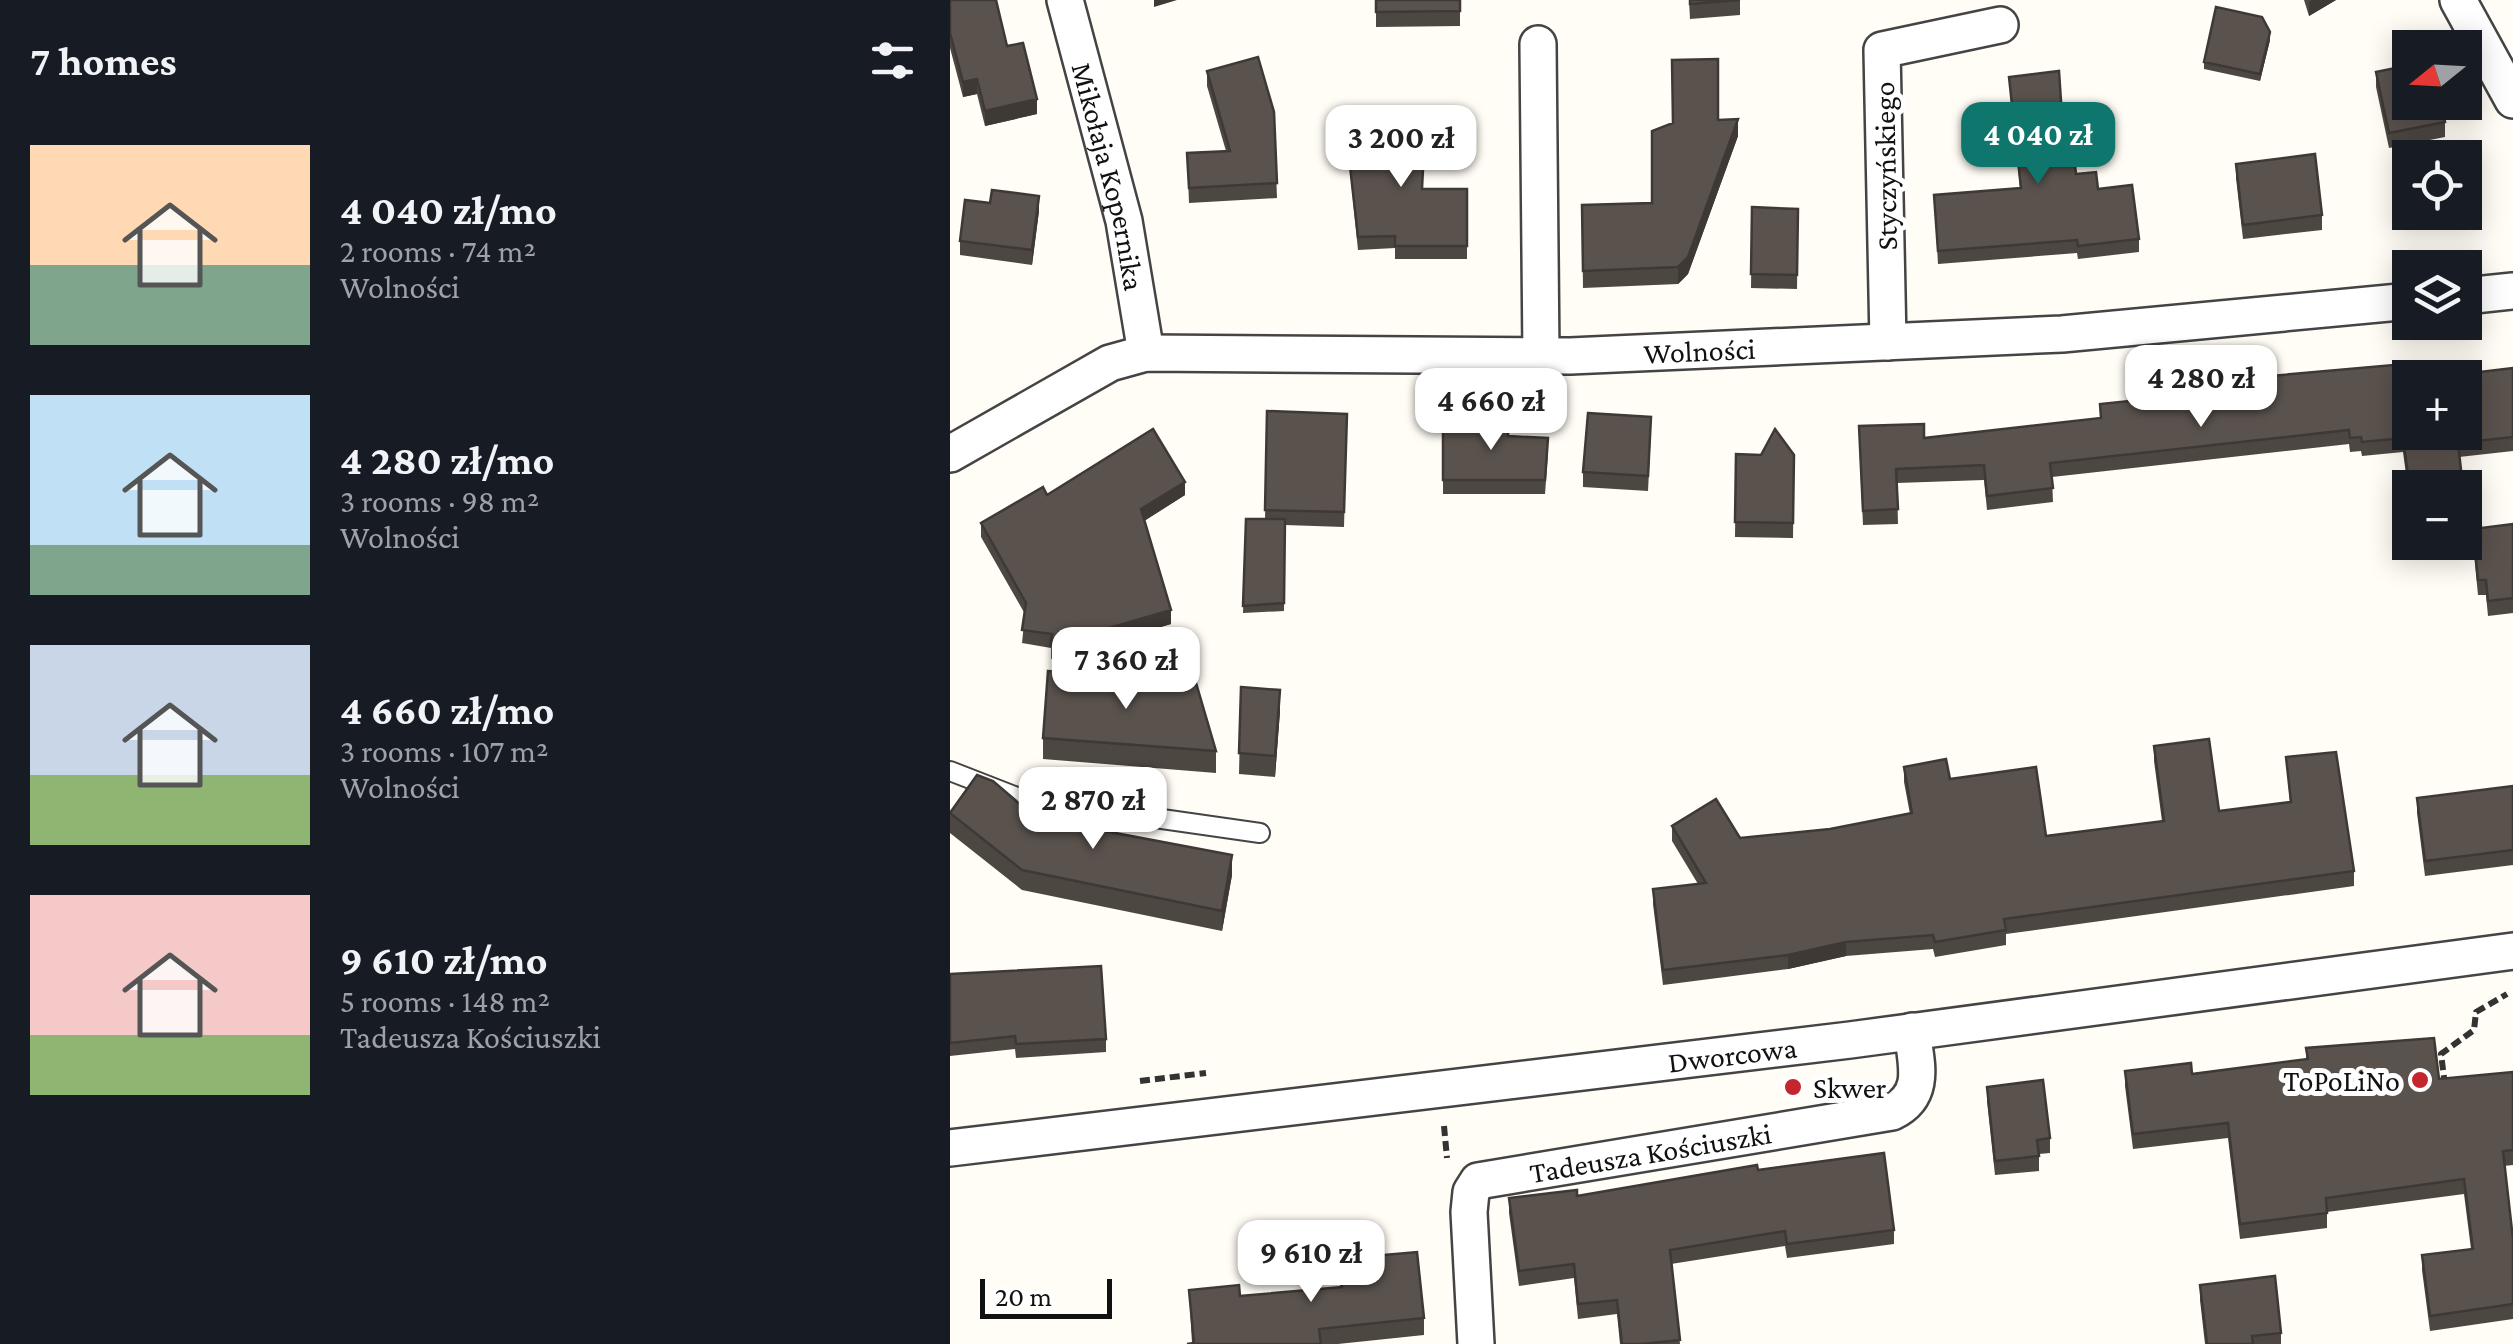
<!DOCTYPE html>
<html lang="en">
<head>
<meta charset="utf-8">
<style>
	body { margin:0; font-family:"Crimson Pro",serif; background:#20242c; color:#f1f3f6; height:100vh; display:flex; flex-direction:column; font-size:38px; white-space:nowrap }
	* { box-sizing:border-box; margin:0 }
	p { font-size:32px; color:#9ea1a6 }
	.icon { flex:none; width:55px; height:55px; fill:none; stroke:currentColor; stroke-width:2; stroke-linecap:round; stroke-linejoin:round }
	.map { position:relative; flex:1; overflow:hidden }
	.details { display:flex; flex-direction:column; background:#171b24; width:950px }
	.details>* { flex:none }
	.needle { width:65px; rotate:252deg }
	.buttons { position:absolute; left:1442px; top:30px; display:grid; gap:20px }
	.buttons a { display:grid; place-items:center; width:90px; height:90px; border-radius:0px; background:#171b24; box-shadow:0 5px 25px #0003; font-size:50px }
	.scale { position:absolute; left:30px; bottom:25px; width:132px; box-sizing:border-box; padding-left:10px; border:5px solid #111; border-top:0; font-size:28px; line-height:35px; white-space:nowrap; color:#111; -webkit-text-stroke:8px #fff; paint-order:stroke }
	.price { position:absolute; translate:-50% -85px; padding:0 22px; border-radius:20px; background:#fff; color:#222; font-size:32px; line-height:65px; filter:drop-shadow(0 2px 5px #0008) }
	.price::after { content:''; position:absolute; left:50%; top:60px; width:30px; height:22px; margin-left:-15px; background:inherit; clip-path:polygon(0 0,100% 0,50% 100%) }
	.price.selected { background:#0f766e; color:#fff }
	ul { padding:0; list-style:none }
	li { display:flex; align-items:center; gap:30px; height:250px; padding:0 30px }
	li span { display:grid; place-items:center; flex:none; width:280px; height:200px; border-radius:0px; color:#555 }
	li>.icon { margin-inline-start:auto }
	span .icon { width:120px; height:120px; fill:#fffc; stroke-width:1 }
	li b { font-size:42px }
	h2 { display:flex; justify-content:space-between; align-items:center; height:120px; padding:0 30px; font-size:42px }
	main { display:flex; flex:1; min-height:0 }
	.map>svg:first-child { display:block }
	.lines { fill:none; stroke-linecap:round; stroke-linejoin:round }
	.service-casing { stroke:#444; stroke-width:22 }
	.minor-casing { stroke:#444; stroke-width:40 }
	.path { stroke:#333; stroke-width:6; stroke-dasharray:10 5; stroke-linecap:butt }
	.service { stroke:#fff; stroke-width:18 }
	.minor { stroke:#fff; stroke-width:35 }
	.wall { fill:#4d4742 }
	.shaded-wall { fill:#3f3936 }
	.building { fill:#5a524d; stroke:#3f3936; stroke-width:2.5 }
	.poi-dot { fill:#c4262e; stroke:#fff; stroke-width:4 }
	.labels { text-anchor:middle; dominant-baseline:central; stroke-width:10; stroke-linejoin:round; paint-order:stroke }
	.street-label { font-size:30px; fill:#111; stroke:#fff }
	.poi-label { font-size:30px; fill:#111; stroke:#fff; text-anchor:end }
</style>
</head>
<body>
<main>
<section class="details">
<h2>7 homes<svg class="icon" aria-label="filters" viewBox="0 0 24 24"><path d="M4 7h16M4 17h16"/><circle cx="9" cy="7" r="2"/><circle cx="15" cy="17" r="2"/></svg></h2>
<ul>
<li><span style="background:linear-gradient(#ffd9b3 60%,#7fa58c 0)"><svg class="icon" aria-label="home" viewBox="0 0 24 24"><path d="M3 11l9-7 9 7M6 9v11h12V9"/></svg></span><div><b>4 040 zł/mo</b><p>2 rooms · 74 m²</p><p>Wolności</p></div></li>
<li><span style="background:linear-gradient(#bfe0f5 75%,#7fa58c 0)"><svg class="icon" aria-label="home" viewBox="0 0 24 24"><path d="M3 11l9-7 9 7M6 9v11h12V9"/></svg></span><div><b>4 280 zł/mo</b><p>3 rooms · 98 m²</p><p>Wolności</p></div></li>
<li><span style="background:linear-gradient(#c9d6e8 65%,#8fb573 0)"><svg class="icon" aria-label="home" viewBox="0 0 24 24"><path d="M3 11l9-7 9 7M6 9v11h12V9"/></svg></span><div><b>4 660 zł/mo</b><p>3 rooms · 107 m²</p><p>Wolności</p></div></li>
<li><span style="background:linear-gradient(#f6c9c9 70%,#8fb573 0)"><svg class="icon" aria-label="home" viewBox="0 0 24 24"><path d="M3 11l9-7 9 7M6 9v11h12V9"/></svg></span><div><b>9 610 zł/mo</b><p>5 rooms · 148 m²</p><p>Tadeusza Kościuszki</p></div></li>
</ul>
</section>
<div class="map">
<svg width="1563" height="1344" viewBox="0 0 1563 1344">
	<rect width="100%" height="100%" fill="#fffdf5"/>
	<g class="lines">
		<defs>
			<path id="service" d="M0,771L72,799L310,833"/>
			<g id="minor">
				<path id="s1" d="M115,0L174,221L196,353"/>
				<path d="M1508,0L1563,100"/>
				<path d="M588,44L591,356"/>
				<path d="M1515,296L1563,291"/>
				<path d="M938,342L932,50L1050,25"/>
				<path id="s2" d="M0,454L160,363L196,353L620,356L1112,334L1460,301"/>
				<path id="s3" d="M0,1148L900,1040L1563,951"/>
				<path id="s4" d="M526,1344L519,1212L521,1192L528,1181L942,1112C977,1095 966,1063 962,1031"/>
			</g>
		</defs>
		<!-- service casing -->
		<use href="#service" class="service-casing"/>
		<!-- minor casing -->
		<use href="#minor" class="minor-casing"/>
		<!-- path -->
		<path class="path" d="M190,1081L256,1073
			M1495,1085L1491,1054L1524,1030L1526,1012L1557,994
			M494,1126L497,1158"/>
		<!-- service -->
		<use href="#service" class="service"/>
		<!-- minor -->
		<use href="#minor" class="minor"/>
	</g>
	<!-- wall -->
	<path class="wall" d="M0,0L57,46L87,114L35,126L27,94L13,97L0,48Z
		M426,0H510V26L426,27Z
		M739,0H790V15L740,19Z
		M1354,0H1386L1359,16Z
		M1320,40L1310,81L1254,69V62Z
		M257,71L324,112L327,198L239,203L237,153L276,151L257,86Z
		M1426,72L1495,122V137L1439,148L1426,87Z
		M1059,77L1113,131L1126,174L1148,189L1189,239V252L1128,259L1127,253L988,264L984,195L1070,188Z
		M768,120L788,136L738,274L728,284L633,288L632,205L702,203Z
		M395,122L472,189H517V259H445V248L408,250Z
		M1286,164L1372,215V230L1293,239L1286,178Z
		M802,207L848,209L847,289L801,288Z
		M89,211L82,265L10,255V241Z
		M1563,368V451L1509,457L1460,488V504L1453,452L1412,456L1411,451L1400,452L1399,444L1102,477L1103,502L1037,510L1034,480L947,483L948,524L913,525L909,440L974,438L1150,418V404L1264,392V381H1445Z
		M317,411L397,414L394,527L335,525L334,611L293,613L296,519H315Z
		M493,421L558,436L598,453L595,494H493Z
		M701,432L698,491L633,487V472Z
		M786,454L844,455L843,538L785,537Z
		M97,495H235L194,521L221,624L101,659V648L72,643L75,614L31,537V523Z
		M1563,524V613L1538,616L1536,595H1528L1523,544V529Z
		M291,687L330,711L325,777L289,774Z
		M93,738L266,751V773L93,759Z
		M1204,746L1269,811L1340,803L1336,757L1404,871V886L1056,934V945L985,957L983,949L896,956L838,969L713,985L703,904V889L748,884L722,841V826L790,838L880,829L960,814L954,782V767L1000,779L1096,836L1212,821L1204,761Z
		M1563,786V865L1475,876L1467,813V798Z
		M0,813L86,818L282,875L272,931L72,890L0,833Z
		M0,974L156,1039V1052L66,1058L65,1049L0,1056Z
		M1356,1048L1489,1079L1563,1072V1165L1554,1166L1563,1239V1319L1480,1331L1472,1270V1255L1521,1249L1514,1194L1377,1212V1228L1290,1239L1278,1138L1183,1149L1175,1086V1071L1242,1074L1356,1059Z
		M1037,1087L1100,1138V1153L1089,1154V1171L1045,1175L1037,1101Z
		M808,1170L944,1230V1244L837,1258L835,1246L721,1264L730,1344H670L667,1314L628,1319L624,1278L569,1286L559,1213V1198L627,1196Z
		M389,1259L474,1318V1335L388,1344H237L242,1343L239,1290L290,1296L390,1287Z
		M1250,1285L1331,1333V1344H1255L1250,1300Z"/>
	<!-- shaded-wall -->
	<path class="shaded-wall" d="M204,0H227L204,7Z
		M1362,0H1386L1359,16V2Z
		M1320,32V40L1310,81V74Z
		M27,79V94L13,97V82Z
		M87,99V114L35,126V111Z
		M788,119V136L738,274L728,284V267Z
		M89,196V211L82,265V250Z
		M235,482V495L191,523V509Z
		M221,610V624L101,659V645Z
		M330,690V711L325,777V756Z
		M282,855V875L272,931V911Z
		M896,942V956L838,969V955Z"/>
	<!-- building -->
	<path class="building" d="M0,0H46L57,46L73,43L87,99L35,111L27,79L13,82L0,33Z
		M426,0H510V11L426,12Z
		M740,0H790L740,4Z
		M1266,7L1312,17L1320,32L1310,74L1254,62Z
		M308,57L324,112L327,183L239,188L237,153L280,151L257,71Z
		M768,59V120L788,119L738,257L728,267L633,271L632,205L702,203V131L723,123L722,60Z
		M1460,65V102H1491L1495,122L1439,133L1426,72Z
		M1109,71L1113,131H1121L1126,174L1146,172L1148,189L1182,185L1189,239L1128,246L1127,240L988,251L984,195L1071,188L1059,77Z
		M395,122L475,129L472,189H517V246H445V236L408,237Z
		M1365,154L1372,215L1293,225L1286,164Z
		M42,190L89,196L82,250L10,241L15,200L40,203Z
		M802,207L848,209L847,275L801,274Z
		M1443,365L1445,381L1460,380V432H1515V378H1480L1563,368V437L1508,443L1513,488H1460V490L1453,438L1412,442L1411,437L1400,438L1399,430L1100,463L1103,488L1037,496L1034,465L946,469L948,509L913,511L909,426L974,424V438L1151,418L1150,404L1265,392L1264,381Z
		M317,411L397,414L394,512L315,510Z
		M638,413L701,417L698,476L633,472Z
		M493,421H558V436L598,438L595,480H493Z
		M203,429L235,482L191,509L221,610L101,645L102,634L72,630L76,603L31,523L93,487L97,495Z
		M825,429L844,455L843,523L785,522L786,454L811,455Z
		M296,519H335L334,603L293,606Z
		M1563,524V598L1538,601L1536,580H1528L1523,529Z
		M98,671L246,683L266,751L93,738Z
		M291,687L330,690L325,756L289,753Z
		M1259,739L1269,811L1341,802L1336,757L1386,752L1404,871L1054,919L1056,930L985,942L983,935L896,942L838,955L713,970L703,889L756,883L722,826L766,799L790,838L880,829L962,813L954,767L996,759L1000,779L1086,767L1096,836L1214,821L1204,746Z
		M27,775L43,781L86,818L282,855L272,911L72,870L0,813Z
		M1563,786V850L1475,861L1467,798Z
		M151,966L156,1039L66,1044L65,1036L0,1043V974Z
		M1484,1038L1489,1079L1563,1072V1150L1553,1151L1563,1239V1304L1480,1316L1472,1255L1523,1249L1514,1179L1376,1198L1377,1213L1290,1224L1278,1123L1183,1134L1175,1071L1241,1063L1242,1074L1358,1059L1356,1048Z
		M1093,1080L1100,1138L1087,1140L1089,1156L1045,1161L1037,1087Z
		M934,1153L944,1230L837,1244L835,1231L720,1250L730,1340L692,1344H672L667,1300L628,1304L624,1264L569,1271L559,1198L627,1190V1196L807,1165L808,1170Z
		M467,1252L474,1318L369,1329L371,1344H237L244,1343L239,1290L289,1285L290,1296L392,1287L389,1259Z
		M1325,1276L1331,1333L1302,1336L1303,1344H1257L1250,1285Z"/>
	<!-- markers -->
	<g class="poi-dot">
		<circle cx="1470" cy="1080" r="10"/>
		<circle cx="843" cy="1087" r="10"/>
	</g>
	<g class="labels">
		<!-- street labels -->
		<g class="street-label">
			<text transform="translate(935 166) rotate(-91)">Styczyńskiego</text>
			<text stroke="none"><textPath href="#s1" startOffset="182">Mikołaja Kopernika</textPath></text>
			<text stroke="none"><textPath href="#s2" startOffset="775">Wolności</textPath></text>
			<text stroke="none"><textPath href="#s3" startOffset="788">Dworcowa</textPath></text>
			<text stroke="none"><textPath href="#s4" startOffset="340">Tadeusza Kościuszki</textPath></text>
		</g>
		<!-- poi labels -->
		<g class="poi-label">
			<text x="1450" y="1080">ToPoLiNo</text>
			<text x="863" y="1087" text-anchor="start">Skwer</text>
		</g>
	</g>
</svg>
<div class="buttons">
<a><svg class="needle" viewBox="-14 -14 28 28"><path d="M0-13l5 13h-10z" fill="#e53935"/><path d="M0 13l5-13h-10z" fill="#9ea1a6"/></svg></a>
<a><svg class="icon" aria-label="locate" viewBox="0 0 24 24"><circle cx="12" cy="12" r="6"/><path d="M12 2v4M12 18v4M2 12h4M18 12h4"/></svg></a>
<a><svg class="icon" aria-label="layers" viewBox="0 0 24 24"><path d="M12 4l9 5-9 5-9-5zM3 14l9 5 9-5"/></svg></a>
<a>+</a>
<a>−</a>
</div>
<div class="scale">20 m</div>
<b class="price selected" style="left:1088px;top:187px">4 040 zł</b>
<b class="price" style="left:451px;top:190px">3 200 zł</b>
<b class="price" style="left:1251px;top:430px">4 280 zł</b>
<b class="price" style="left:541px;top:453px">4 660 zł</b>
<b class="price" style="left:176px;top:712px">7 360 zł</b>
<b class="price" style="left:143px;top:852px">2 870 zł</b>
<b class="price" style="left:361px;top:1305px">9 610 zł</b>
</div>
</main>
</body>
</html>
